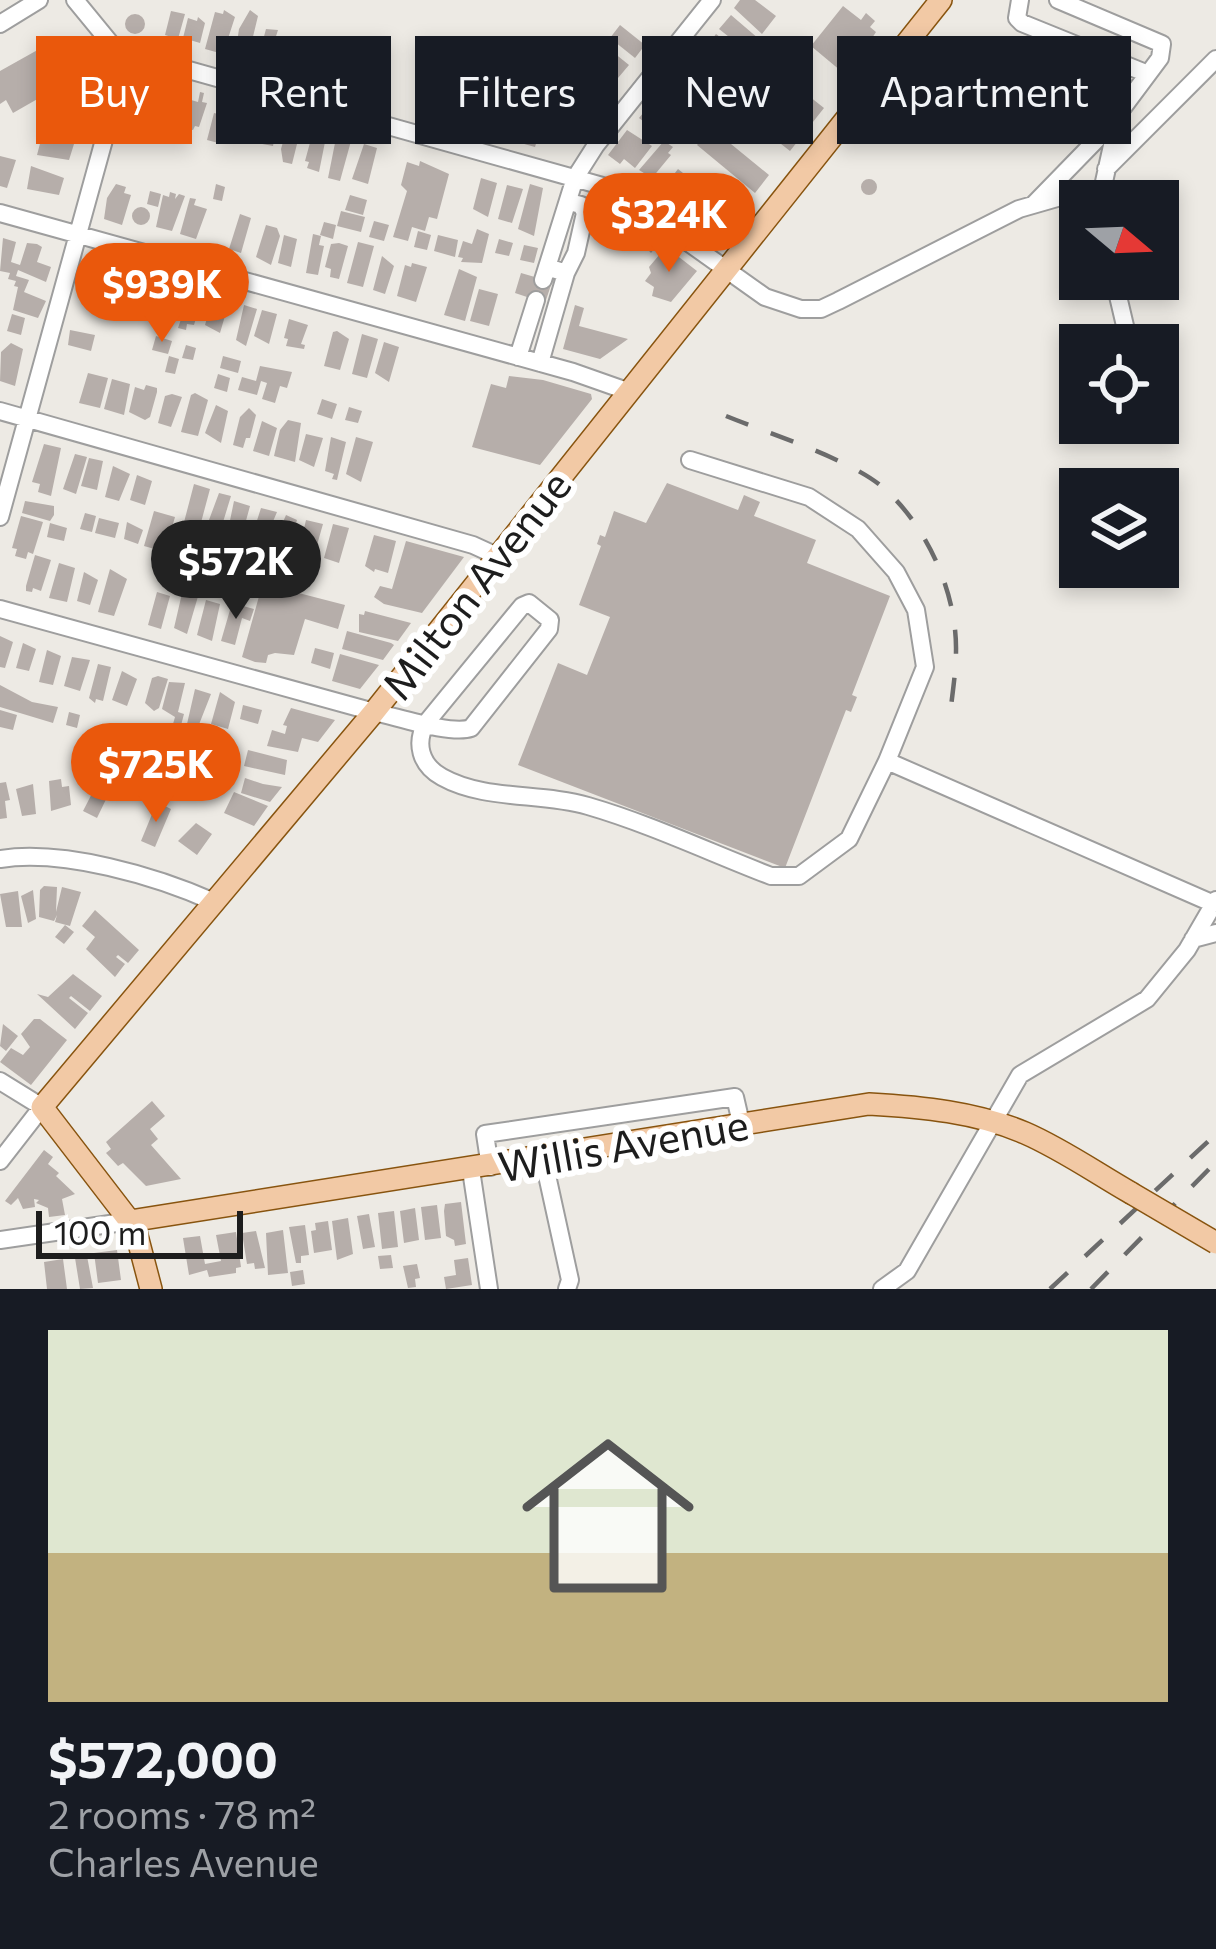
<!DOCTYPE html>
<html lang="en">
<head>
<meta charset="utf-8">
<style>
	body { margin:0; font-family:Commissioner,sans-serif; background:#20242c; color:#f1f3f6; height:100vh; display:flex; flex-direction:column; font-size:45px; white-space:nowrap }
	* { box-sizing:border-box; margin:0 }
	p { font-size:39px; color:#9ea1a6 }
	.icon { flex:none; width:66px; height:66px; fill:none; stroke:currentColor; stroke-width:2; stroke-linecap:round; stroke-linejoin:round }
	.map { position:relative; height:1289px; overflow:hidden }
	.details { display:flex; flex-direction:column; background:#171b24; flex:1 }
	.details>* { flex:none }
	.guide { position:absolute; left:36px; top:36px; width:1146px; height:108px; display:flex; gap:24px }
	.needle { width:78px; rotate:109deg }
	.tools { position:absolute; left:1059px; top:180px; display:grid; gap:24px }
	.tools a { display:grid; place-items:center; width:120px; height:120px; border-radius:0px; background:#171b24; box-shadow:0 6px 18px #0003; font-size:60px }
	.scale { position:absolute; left:36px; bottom:30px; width:207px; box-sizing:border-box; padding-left:12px; border:6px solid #1d1d1d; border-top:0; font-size:33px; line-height:42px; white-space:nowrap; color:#1d1d1d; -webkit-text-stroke:9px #fff; paint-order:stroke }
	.price { position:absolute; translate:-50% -102px; padding:0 27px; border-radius:42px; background:#ea580c; color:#fff; font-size:39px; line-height:78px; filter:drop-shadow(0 3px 6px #0008) }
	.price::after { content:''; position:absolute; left:50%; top:72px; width:36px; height:27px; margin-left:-18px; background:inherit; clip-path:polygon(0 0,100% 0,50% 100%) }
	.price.on { background:#222; color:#fff }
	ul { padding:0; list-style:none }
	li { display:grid; align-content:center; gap:24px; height:636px; padding:0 48px }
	li span { display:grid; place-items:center; height:372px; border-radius:0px; color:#555 }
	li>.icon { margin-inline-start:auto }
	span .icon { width:216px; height:216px; fill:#fffc; stroke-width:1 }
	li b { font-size:51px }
	.pill { padding:0 42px; border-radius:0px; background:#171b24; box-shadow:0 6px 18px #0003; font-size:42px; line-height:108px }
	.pill.on { background:#ea580c; color:#fff }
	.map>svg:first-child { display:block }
	.building { fill:#b6aeaa }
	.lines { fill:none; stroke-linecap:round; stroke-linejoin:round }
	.minor-casing { stroke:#9e9e9e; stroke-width:20 }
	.major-casing { stroke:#88540f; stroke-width:24 }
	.minor { stroke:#fff; stroke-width:16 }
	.major { stroke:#f2c9a5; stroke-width:21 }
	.rail { stroke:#6b6b6b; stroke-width:4.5; stroke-dasharray:24 24; stroke-linecap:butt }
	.major-bridge-casing { stroke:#88540f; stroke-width:24; stroke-linecap:butt }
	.major-bridge { stroke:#f2c9a5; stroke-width:21 }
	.labels { text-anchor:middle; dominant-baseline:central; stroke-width:12; stroke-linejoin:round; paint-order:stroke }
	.street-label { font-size:42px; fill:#1d1d1d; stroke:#fff }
</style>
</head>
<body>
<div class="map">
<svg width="1216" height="1289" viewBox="0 0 1216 1289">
	<rect width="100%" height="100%" fill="#edeae4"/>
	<!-- building -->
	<path class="building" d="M740,0H755L776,16L762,34L734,8Z
		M843,6L861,20L866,13L875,21L870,27L876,32L847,76L811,46Z
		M224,10L235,17L223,54L205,49L215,12L223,14Z
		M250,10L258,16L249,53L236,49L239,29Z
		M171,11L185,14L178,39L165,35Z
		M125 24a10 10 0 1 1 20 0a10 10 0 1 1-20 0Z
		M731,15L759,39L748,52L719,29Z
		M198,17L205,23L200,43L183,38L188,18L197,21Z
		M620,25L645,45L635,58L610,38Z
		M266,29L278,30L269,58L259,55Z
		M716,34L741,53L735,68L731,65L727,70L703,51Z
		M286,37L306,43L296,71L278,64Z
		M50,43L88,107L64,121L48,93L13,113L6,100L0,104V71Z
		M603,44L629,65L618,78L592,56Z
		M690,51L721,77L710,91L679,66Z
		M355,60L372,64L370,71L374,72L367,93L348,87Z
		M766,62L824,108L790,151L738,110L732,117L726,112Z
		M327,63L350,67L346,87L324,77Z
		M566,80L605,106L589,126L554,104L560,84Z
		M483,84L496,86L486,125L473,121Z
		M143,86L161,93L150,123L133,116Z
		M168,87L186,92L174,128L169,130L157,123Z
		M667,90L690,109L685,116L690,120L686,125L656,104Z
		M200,92L204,93L202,102L207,103L199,127L195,126L193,130L187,129L186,114L191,100L198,102Z
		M454,95L471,101L465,121L449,118Z
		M718,97L729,106L713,124L702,115Z
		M243,107L258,111L247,138L236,131Z
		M648,107L669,124L660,134L639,118Z
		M533,108L541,110L539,116L544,117L535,147L517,142L522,121L517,119L519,110L531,114Z
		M214,113L230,117L222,144L207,140Z
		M264,117L278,121L273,146L257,143Z
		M289,121L302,124L292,164L283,162L281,149Z
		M714,124L734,140L731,144L769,175L755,193L697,145Z
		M314,128L327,132L319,172L307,168L309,162L305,161Z
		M627,130L652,146L635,168L624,159L620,164L608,155Z
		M43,132L74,144L69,160L37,155Z
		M336,138L351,141L340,181L328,178Z
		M664,141L673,147L668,153L671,155L652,178L639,170Z
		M364,144L377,148L368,184L352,179Z
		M0,156L16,160L7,188L0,186Z
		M420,161L449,174L437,219L429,217L425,231L412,227L408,241L393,237L407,191L401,185L407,162L419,166Z
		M31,166L64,178L59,195L27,189Z
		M678,169L688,177L667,203L658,195Z
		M481,178L497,183L488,217L473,209Z
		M861 187a8 8 0 1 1 16 0a8 8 0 1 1-16 0Z
		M116,184L126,187L124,193L131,195L122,225L104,219L107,198Z
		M216,184L225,187L222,201L213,199Z
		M530,184L543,188L534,236L518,229Z
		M507,185L523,189L512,223L498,219Z
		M695,187L736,219L716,244L675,212Z
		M150,191L161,194L158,207L147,204Z
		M170,192L176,194L175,199L179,194L185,196L172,231L156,227L163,195L169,197Z
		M350,195L367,200L363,215L345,210Z
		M190,198L196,199L194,205L207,209L196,239L180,234Z
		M132 216a9 9 0 1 1 18 0a9 9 0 1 1-18 0Z
		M341,211L365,217L361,232L337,226Z
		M240,214L251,218L241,253L229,249Z
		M629,219L659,243L651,253L635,236L632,240L623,232Z
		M374,221L389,225L384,241L369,237Z
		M324,222L336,225L333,239L320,235Z
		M266,225L277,228L280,236L271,265L256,257Z
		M477,229L489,234L482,263L461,262L463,258L458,257L463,241L472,244Z
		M418,231L431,235L427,250L414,247Z
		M313,234L321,236L319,245L324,246L318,275L306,273Z
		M284,235L297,239L291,267L278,263Z
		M438,235L458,240L455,257L434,251Z
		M3,238L16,242L11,262L20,265L27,243L37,244L42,247L37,262L51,267L46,282L18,270L16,276L29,280L24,292L46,301L38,318L13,310L18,287L14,286L16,281L8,279L10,273L0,271Z
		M499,239L513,243L509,256L495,253Z
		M358,242L374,246L363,287L347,283Z
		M339,243L348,246L339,279L330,277L331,269L325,267L331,244Z
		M524,245L538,248L534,263L520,260Z
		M666,247L697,271L671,302L652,296L654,287L645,281L651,273L649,267Z
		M382,256L394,266L385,294L373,290Z
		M88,258L114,265L103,300L83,294L84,290L79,289Z
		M412,263L427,267L416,302L397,296L405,265L411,267Z
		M115,268L131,272L124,295L131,298L124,321L118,319L122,305L107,300Z
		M459,269L477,277L465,321L444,315Z
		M521,273L552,282L545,303L515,293Z
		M139,278L154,280L145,310L131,307Z
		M164,281L179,285L169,318L156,314Z
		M479,289L498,294L489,326L470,321Z
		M191,290L200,292L201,301L194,325L187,324L186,330L178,328Z
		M213,297L229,302L220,333L205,325Z
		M244,305L257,309L246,346L236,340Z
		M575,305L584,308L579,326L628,339L600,359L563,349Z
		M262,310L277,314L269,344L254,336Z
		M12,314L25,318L21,335L7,331Z
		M289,319L308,325L301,344L305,345L304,349L286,346L288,339L284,338Z
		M70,330L95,335L91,351L68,345Z
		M337,331L349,339L340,370L324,366L333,332Z
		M362,334L378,339L367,378L352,374Z
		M156,336L172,341L168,354L152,350Z
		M384,342L399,347L389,382L375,373Z
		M11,343L23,349L15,386L0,381L1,352Z
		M186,345L196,348L193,360L182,358Z
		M169,356L179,359L175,374L165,372Z
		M223,356L241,361L238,373L220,368Z
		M260,366L292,372L287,388L280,386L275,403L262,399L267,383L261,381L257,395L238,390L242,377L256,381Z
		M88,373L108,378L100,408L79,403Z
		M218,374L230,378L227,392L214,388Z
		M509,376L543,380L591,394L592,399L540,465L472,447L491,384L506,388Z
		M112,379L130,384L124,415L104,409Z
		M146,385L157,388V392L150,417L145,420L129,412L135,387L144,390Z
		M195,393L208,400L198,436L181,432L191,395Z
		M172,394L182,397L171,427L158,423L165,396Z
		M322,399L337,404L332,419L317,414Z
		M216,405L228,411L221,443L205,433Z
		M349,407L362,411L358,423L345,420Z
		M249,408L256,415L250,438H246L243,448L233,445L240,417Z
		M288,420L301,423L295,462L274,456L280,430Z
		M262,421L277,428L269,456L253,451Z
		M306,434L323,438L314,467L299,460Z
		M331,437L346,442L337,480L332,479L334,474L325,471Z
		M356,437L373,442L361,482L346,474Z
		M44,444L61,448L51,496L38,492L40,484L32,482Z
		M75,454L87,457L76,494L63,489Z
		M89,458L103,461L97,490L81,486Z
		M113,466L130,474L119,501L105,497Z
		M137,475L152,481L145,505L130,500Z
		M667,483L738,510L744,495L760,502L754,516L816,540L807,563L890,596L852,695L857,697L851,712L846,710L785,868L518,765L558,663L587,675L610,617L579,605L601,546L597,544L600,535L605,537L614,511L646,523Z
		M194,484L210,489L199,530L183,526Z
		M219,493L231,496L220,532L206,528Z
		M25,501L54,506V515L50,521L22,513Z
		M234,501L250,506L241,539L227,535Z
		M261,508L277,512L263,545L250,542Z
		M154,511L175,517L165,552L144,546Z
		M85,513L96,516L92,532L80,529Z
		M286,515L297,520L289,547L276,538Z
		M21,516L43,522L33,554L28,552L26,559L15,556L17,549L12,548Z
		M99,518L119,523L115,538L95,533Z
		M306,520L323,524L317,545L310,553L299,550Z
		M127,522L143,530L138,544L124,539Z
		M50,523L67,528L64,541L47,537Z
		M333,524L349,528L339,563L324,558Z
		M374,535L396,541L388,573L375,569L374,572L365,566Z
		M406,541L464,557L422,613L384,604L374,597L380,586L392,589Z
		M195,546L207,550L203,564L190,561Z
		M35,555L51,560L41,591L33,588L32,592L26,591V586Z
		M180,561L187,563L180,588L172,586Z
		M59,563L75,568L67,602L49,598Z
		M201,564L236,575L233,587L219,588L197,578Z
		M110,569L127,579L114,616L98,612Z
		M84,572L98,580L90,605L77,601Z
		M275,572L288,575L287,590L345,605L338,629L305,619L294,655L275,653L268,655L266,663L255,662L242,657L263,582L272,584Z
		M183,589L199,593L187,634L174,628Z
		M157,592L170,596L161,629L148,625Z
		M206,600L220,604L212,641L197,635Z
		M232,603L254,609L250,621L242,618L235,645L221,641Z
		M365,611L411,623L398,641L359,632V614L364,615Z
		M347,631L391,643L394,645L383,660L342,649Z
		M0,636L13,642L5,668L0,667Z
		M23,643L36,649L29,671L16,668Z
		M315,648L334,653L330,669L311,663Z
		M47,650L61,656L53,685L39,682Z
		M340,654L379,665L360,689L332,681Z
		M72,657L90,660L80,691L64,686Z
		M98,664L111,667L103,701L96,699L95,703L89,698Z
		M122,671L137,679L127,706L112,700Z
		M158,676L168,679L159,708L154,711L145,703L152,678Z
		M169,682L185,683L178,712L184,714L179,733L171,731L175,717L162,709Z
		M0,685L32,702L58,707L53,723L0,707Z
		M195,689L211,694L198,727L187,724Z
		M220,692L235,702L228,729L211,724Z
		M243,705L262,710L258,724L240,719Z
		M291,708L335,720L318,742L302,738L298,752L267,746L272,730L285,734L287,726L283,725Z
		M0,710L17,715L13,730L0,727Z
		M69,712L80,715L77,728L66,725Z
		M116,724L129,729L125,742L112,738Z
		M89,734L108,740L104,757L84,752Z
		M188,745L202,749L198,762L184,758Z
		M210,748L227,753L223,767L206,762Z
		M248,750L287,760L285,775L244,766Z
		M245,778L263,784L282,787L270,802L241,793Z
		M61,779L62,787L69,786L71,805L51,811L49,781Z
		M99,780L111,789L97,818L83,811Z
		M6,782L10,800L5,801L7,818L0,819V783Z
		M33,784L36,814L22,816L16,789Z
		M234,792L268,806L254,826L224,813Z
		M157,802L171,809L155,847L141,841Z
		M196,823L212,834L197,855L178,841Z
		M44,886L57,887L56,912L62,887L81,892L70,926L55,922L57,915L54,921L39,917L40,890Z
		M33,890L36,919L28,923L21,896Z
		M18,891L22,927H6L0,894Z
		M95,910L139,950L128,963L118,955L116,957L125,964L115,977L86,949L95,937L82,926Z
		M65,925L74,932L64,944L55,937Z
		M73,974L102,996L90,1011L71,996L69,998L88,1013L75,1029L37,994L48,997Z
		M34,1019H40L67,1040L31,1085L0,1062L11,1048L23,1055L30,1047L21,1034Z
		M3,1024L18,1036L6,1051L0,1046Z
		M152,1101L165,1116L150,1129L158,1139L151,1145L181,1179L146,1186L123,1163L118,1166L106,1153L111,1149L106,1142Z
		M44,1150L53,1157L48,1164L59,1173L56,1176L75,1194L62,1199L65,1215L49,1217L48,1208L36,1203L39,1200L34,1199L35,1207L23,1209L18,1198L11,1205L5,1201Z
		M461,1202L466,1244L455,1246L454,1240L446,1236L444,1211L445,1204Z
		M437,1205L441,1238L425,1240L421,1207Z
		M415,1208L419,1240L404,1243L400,1211Z
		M394,1211L398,1247L382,1249L378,1213Z
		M369,1214L375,1247L363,1249L357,1216Z
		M348,1218L353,1254L337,1260L332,1221Z
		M328,1221L332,1250L314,1253L311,1231L316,1230L315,1223Z
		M305,1225L309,1255L301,1256V1263H296L289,1227Z
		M283,1230L288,1273L268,1275L266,1233Z
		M256,1231L265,1268L255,1269L254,1263L247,1264L242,1233Z
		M236,1232L241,1267L236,1268V1273L209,1277L207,1270L189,1275L183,1238L200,1236L205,1264L221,1261L216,1235Z
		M117,1250L121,1280L98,1283L94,1253Z
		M391,1255L393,1268L380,1269L378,1256Z
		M87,1256L93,1288L80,1289L75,1258Z
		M468,1258L472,1285L446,1289L444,1277L456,1275L454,1260Z
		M63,1259L67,1289H47L44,1262Z
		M417,1264L420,1278L415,1279L416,1287L408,1288L403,1266Z
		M303,1270L305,1284L292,1286L290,1272Z"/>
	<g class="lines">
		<defs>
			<path id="minor" d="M75,0L112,45L128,53L613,189L765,297L801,309H821L838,301L1019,209L1078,192L1153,201
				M1020,0L1017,18L1022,23L1148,74
				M1058,0L1162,44L1160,58L1107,129
				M0,24L39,0
				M1106,169L1216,59
				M1034,204L1107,129L1113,141L1100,200
				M0,213L573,372L627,391
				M566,273L576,253L585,213L581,205L569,202
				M1114,279L1126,330L1125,345
				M543,280L575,178L596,145L712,0
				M518,357L536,300
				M540,363L566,273L547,267
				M0,411L473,545L497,556
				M0,517L128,53
				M0,609L374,712C398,717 451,735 471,728L549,629L550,620L529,603L522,606L426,723C415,743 420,765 442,777C485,801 541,792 588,806C650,824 711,853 771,876H799L849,839L887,761L925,667L916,610L896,572L858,529L809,497L690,460
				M887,761L1214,904
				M0,859C63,849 156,876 214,902
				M1193,939L1216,933
				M0,1081L42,1107L0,1161
				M543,1157L570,1280L567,1289
				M490,1167L485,1134L735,1097L741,1123
				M471,1170L489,1289
				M0,1240L130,1221
				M882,1289L907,1271L1020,1075L1147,999L1187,950L1216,900"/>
			<path id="major" d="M130,1221L869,1104C922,1107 976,1112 1025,1133C1062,1149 1096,1173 1131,1193
				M151,1289L135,1228L42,1107L374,712L941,0"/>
		</defs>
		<!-- minor casing -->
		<use href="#minor" class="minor-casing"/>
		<!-- major casing -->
		<use href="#major" class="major-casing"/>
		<!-- minor -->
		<use href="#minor" class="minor"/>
		<!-- major -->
		<use href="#major" class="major"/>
		<!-- rail -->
		<path class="rail" d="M726,416C768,433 846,458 880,485C926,523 957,592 956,651C956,673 952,695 950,716
			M1050,1289L1216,1134
			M1091,1289L1216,1162"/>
		<defs>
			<path id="major-bridge" d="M1131,1193L1216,1243"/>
		</defs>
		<!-- major-bridge casing -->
		<use href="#major-bridge" class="major-bridge-casing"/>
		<!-- major-bridge -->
		<use href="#major-bridge" class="major-bridge"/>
	</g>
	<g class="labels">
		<!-- street labels -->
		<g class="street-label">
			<text transform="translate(475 584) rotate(-52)">Milton Avenue</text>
			<text transform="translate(623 1144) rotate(-10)">Willis Avenue</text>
		</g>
	</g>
</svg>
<div class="tools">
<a><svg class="needle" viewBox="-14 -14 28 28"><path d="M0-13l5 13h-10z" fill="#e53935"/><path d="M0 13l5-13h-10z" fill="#9ea1a6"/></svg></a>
<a><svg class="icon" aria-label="locate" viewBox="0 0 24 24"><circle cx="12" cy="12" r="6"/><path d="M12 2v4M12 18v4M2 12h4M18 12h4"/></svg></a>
<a><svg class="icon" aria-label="layers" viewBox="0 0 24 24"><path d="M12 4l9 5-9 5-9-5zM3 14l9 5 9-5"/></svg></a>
</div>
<div class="scale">100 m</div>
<b class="price" style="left:669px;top:275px">$324K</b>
<b class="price" style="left:162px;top:345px">$939K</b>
<b class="price on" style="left:236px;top:622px">$572K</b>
<b class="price" style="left:156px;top:825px">$725K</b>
<div class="guide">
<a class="pill on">Buy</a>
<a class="pill">Rent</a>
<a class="pill">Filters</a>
<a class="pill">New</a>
<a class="pill">Apartment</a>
</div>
</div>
<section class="details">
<ul>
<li><span style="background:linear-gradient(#dfe7d0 60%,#c2b280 0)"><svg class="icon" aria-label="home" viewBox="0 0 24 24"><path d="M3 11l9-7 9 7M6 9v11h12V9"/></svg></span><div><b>$572,000</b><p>2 rooms · 78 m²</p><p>Charles Avenue</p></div></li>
</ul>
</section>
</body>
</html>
